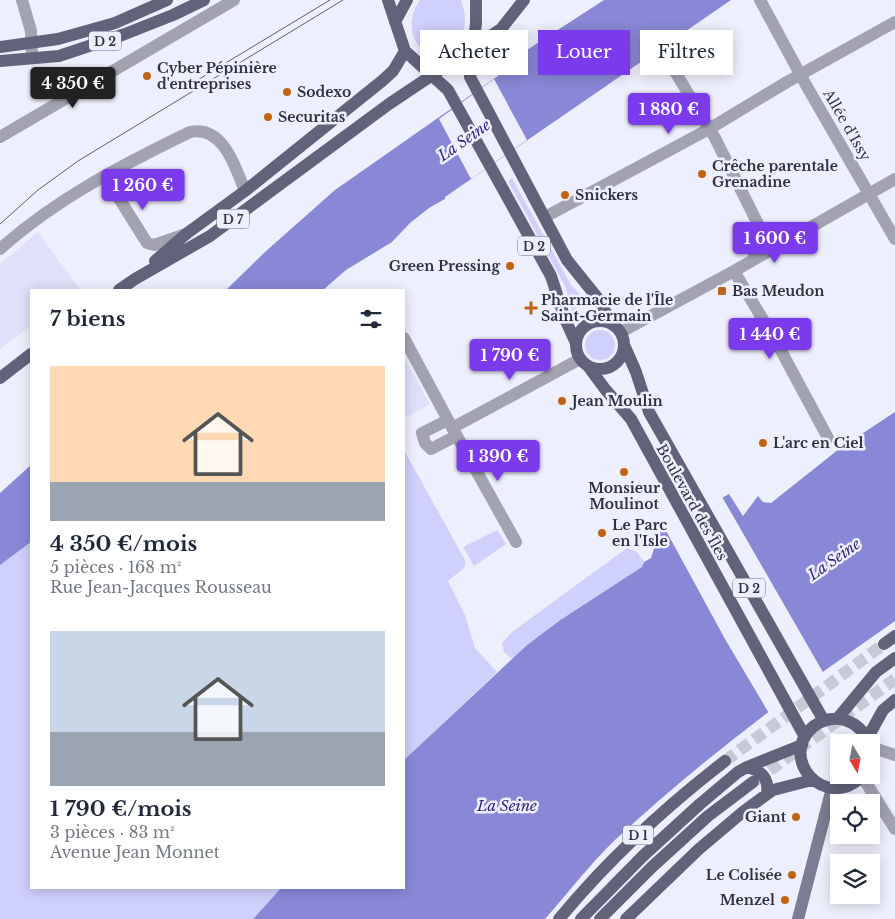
<!DOCTYPE html>
<html lang="fr">
<head>
<meta charset="utf-8">
<style>
	body { margin:0; font-family:"Libre Baskerville",serif; background:#f6f6f7; color:#1f2937; height:100vh; display:flex; flex-direction:column; font-size:19px; white-space:nowrap }
	* { box-sizing:border-box; margin:0 }
	p { font-size:16px; color:#747a83 }
	.icon { flex:none; width:28px; height:28px; fill:none; stroke:currentColor; stroke-width:2; stroke-linecap:round; stroke-linejoin:round }
	.map { position:relative; flex:1; overflow:hidden }
	.details { position:absolute; left:30px; top:289px; width:375px; height:600px; display:flex; flex-direction:column; background:#fff; border-radius:0px; box-shadow:0 2px 12px #0003 }
	.details>* { flex:none }
	.top-card { position:absolute; left:420px; top:30px; width:400px; height:45px; display:flex; gap:10px }
	.needle { width:32px; rotate:170deg }
	.fabs { position:absolute; left:830px; top:734px; display:grid; gap:10px }
	.fabs a { display:grid; place-items:center; width:50px; height:50px; border-radius:0px; background:#fff; box-shadow:0 2px 12px #0003; font-size:25px }
	.price { position:absolute; translate:-50% -42px; padding:0 11px; border-radius:5px; background:#7c3aed; color:#fff; font-size:16px; line-height:32px; filter:drop-shadow(0 1px 2px #0008) }
	.price::after { content:''; position:absolute; left:50%; top:30px; width:15px; height:11px; margin-left:-8px; background:inherit; clip-path:polygon(0 0,100% 0,50% 100%) }
	.price.on { background:#222; color:#fff }
	ul { padding:0; list-style:none }
	li { display:grid; align-content:center; gap:10px; height:265px; padding:0 20px }
	li span { display:grid; place-items:center; height:155px; border-radius:0px; color:#555 }
	li>.icon { margin-inline-start:auto }
	span .icon { width:90px; height:90px; fill:#fffc; stroke-width:1 }
	li b { font-size:21px }
	h2 { display:flex; justify-content:space-between; align-items:center; height:60px; padding:0 20px; font-size:21px }
	.tag { padding:0 18px; border-radius:0px; background:#fff; box-shadow:0 2px 12px #0003; font-size:18px; line-height:45px }
	.tag.on { background:#7c3aed; color:#fff }
	.map>svg:first-child { display:block }
	.built { fill:#dfe0f9 }
	.green { fill:#cfd0fb }
	.water { fill:#8988d7 }
	.pier { fill:#eeeffc }
	.lines { fill:none; stroke-linecap:round; stroke-linejoin:round }
	.primary-tunnel { stroke:#c8c9d6; stroke-width:12; stroke-dasharray:12 6; stroke-linecap:butt }
	.minor { stroke:#a2a2b1; stroke-width:12 }
	.tertiary { stroke:#a2a2b1; stroke-width:12 }
	.secondary { stroke:#7c7d92; stroke-width:12 }
	.primary { stroke:#62627b; stroke-width:12 }
	.tram { stroke:#5d5e6b; stroke-width:1 }
	.poi-dot { fill:#c06315; stroke:#eeeffc; stroke-width:2 }
	.labels { text-anchor:middle; dominant-baseline:central; stroke-width:5; stroke-linejoin:round; paint-order:stroke }
	.shield { fill:#eeeffc; stroke:#6a6b78; stroke-width:1 }
	.shield-label { font-size:12px; font-weight:bold; fill:#32323f }
	.poi-label { font-size:14px; font-weight:bold; fill:#32323f; stroke:#eeeffc; text-anchor:start }
	.street-label { font-size:14px; fill:#32323f; stroke:#eeeffc }
	.water-label { font-size:15px; font-style:italic; fill:#33227e; stroke:#eeeffc }
</style>
</head>
<body>
<div class="map">
<svg width="895" height="919" viewBox="0 0 895 919">
	<rect width="100%" height="100%" fill="#eeeffc"/>
	<!-- built -->
	<path class="built" d="M38,232L80,289L31,290V325L0,349V264Z
		M404,357L430,404L404,418Z"/>
	<!-- green -->
	<path class="green" d="M420,0H461C463,6 465,13 465,19C466,34 451,58 434,56C427,56 423,52 419,46C408,32 410,14 420,0Z
		M512,178L571,285L587,302L572,311L565,286L508,181Z
		M585 345a15 15 0 1 1 30 0a15 15 0 1 1-30 0Z
		M404,450L466,562L464,568L448,581L465,615L475,648L497,672L404,760Z
		M497,530L506,544L474,566L463,547Z
		M31,542V888H281L253,919H0V565Z
		M627,548L637,552L644,562L642,567L526,646L512,659L504,652L502,643L512,632Z"/>
	<!-- water -->
	<path class="water" d="M604,0H731L445,197V199L429,208L410,223L392,242L346,270L323,290H226L265,252L335,190L505,71L507,63Z
		M895,412V621C798,688 702,759 615,840C590,864 568,893 545,919H253L281,888H404V760L526,646L559,621L642,567L644,562L651,558L659,533L729,494L743,516L758,496L763,502L771,503L839,449Z
		M31,465V542L0,565V493Z"/>
	<!-- pier -->
	<path class="pier" d="M494,79L527,140L471,179L439,119Z
		M721,495L824,674L770,715L725,639L664,527Z"/>
	<g class="lines">
		<!-- primary-tunnel -->
		<path class="primary-tunnel" d="M725,761L884,644
			M755,781L895,679"/>
		<!-- minor -->
		<path class="minor" d="M22,0L31,31L32,58
			M760,0L806,85L895,239
			M665,55L715,138L759,226L769,237L783,244
			M105,176L147,243L154,245L186,234
			M545,217L709,129L787,82L895,22
			M0,249C56,199 122,165 190,132C223,125 235,166 245,191
			M753,260L760,239L759,226
			M734,271L778,345L828,438
			M621,332L734,271L895,179
			M404,338L448,420
			M452,428L580,359
			M456,436L431,449L425,443L422,433L448,420L516,542
			M871,747L895,755"/>
		<!-- tertiary -->
		<path class="tertiary" d="M0,137L234,0
			M862,776L895,829"/>
		<!-- secondary -->
		<path class="secondary" d="M798,919L832,788"/>
		<!-- primary -->
		<path class="primary" d="M388,0L405,51L448,90L551,276L565,319L576,343
			M476,0V23L470,77L567,260L600,301L611,323
			M395,22L407,0
			M0,47L58,39L115,23L167,0
			M0,61L59,56L125,34L173,15L204,0
			M155,261L186,234L245,191L382,81L393,71L405,51
			M119,290L135,279L210,236L389,104L501,29L524,0
			M576 345a24 24 0 1 1 48 0a24 24 0 1 1-48 0Z
			M625,347L636,372L649,412L824,721
			M588,366L605,389L631,419L805,737
			M0,378L31,354
			M884,644L895,636
			M837,719L876,672L895,658
			M867,739L883,710L895,700
			M747,767C762,771 769,778 767,794
			M863,775C826,814 776,757 814,726C821,721 831,718 840,719C853,721 864,730 868,742
			M559,919C608,860 664,808 725,761
			M581,919L643,856L700,804L738,772L747,767L802,745
			M600,919L652,867L708,816L753,782
			M626,919L699,849L744,811L773,790L812,780"/>
		<!-- tram -->
		<path class="tram" d="M186,87L330,0
			M0,224L38,190L78,161L343,0"/>
	</g>
	<!-- markers -->
	<g class="poi-dot">
		<circle cx="147" cy="76" r="5"/>
		<circle cx="287" cy="92" r="5"/>
		<circle cx="268" cy="117" r="5"/>
		<circle cx="702" cy="174" r="5"/>
		<circle cx="565" cy="195" r="5"/>
		<circle cx="510" cy="266" r="5"/>
		<rect x="717" y="286" width="10" height="10" rx="2.5"/>
		<path d="M528.5 300.5h5v5h5v5h-5v5h-5v-5h-5v-5h5z"/>
		<circle cx="562" cy="401" r="5"/>
		<circle cx="763" cy="443" r="5"/>
		<circle cx="624" cy="472" r="5"/>
		<circle cx="602" cy="533" r="5"/>
		<circle cx="796" cy="817" r="5"/>
		<circle cx="792" cy="875" r="5"/>
		<circle cx="785" cy="900" r="5"/>
	</g>
	<g class="labels">
		<!-- shield labels -->
		<g class="shield">
			<rect x="89" y="31.5" width="32" height="19" rx="4"/>
			<rect x="217" y="209.5" width="32" height="19" rx="4"/>
			<rect x="518" y="236.5" width="32" height="19" rx="4"/>
			<rect x="733" y="578.5" width="32" height="19" rx="4"/>
			<rect x="623" y="825.5" width="30" height="19" rx="4"/>
		</g>
		<g class="shield-label">
			<text x="105" y="41">D 2</text>
			<text x="233" y="219">D 7</text>
			<text x="534" y="246">D 2</text>
			<text x="749" y="588">D 2</text>
			<text x="638" y="835">D 1</text>
		</g>
		<!-- poi labels -->
		<g class="poi-label">
			<text x="157" y="68">Cyber Pépinière<tspan x="157" dy="16">d'entreprises</tspan></text>
			<text x="297" y="92">Sodexo</text>
			<text x="278" y="117">Securitas</text>
			<text x="712" y="166">Crêche parentale<tspan x="712" dy="16">Grenadine</tspan></text>
			<text x="575" y="195">Snickers</text>
			<text x="500" y="266" text-anchor="end">Green Pressing</text>
			<text x="732" y="291">Bas Meudon</text>
			<text x="541" y="300">Pharmacie de l'Île<tspan x="541" dy="16">Saint-Germain</tspan></text>
			<text x="572" y="401">Jean Moulin</text>
			<text x="773" y="443">L'arc en Ciel</text>
			<text x="624" y="488" text-anchor="middle">Monsieur<tspan x="624" dy="16">Moulinot</tspan></text>
			<text x="612" y="525">Le Parc<tspan x="612" dy="16">en l'Isle</tspan></text>
			<text x="786" y="817" text-anchor="end">Giant</text>
			<text x="782" y="875" text-anchor="end">Le Colisée</text>
			<text x="775" y="900" text-anchor="end">Menzel</text>
		</g>
		<!-- street labels -->
		<g class="street-label">
			<text transform="translate(847 125) rotate(60)">Allée d'Issy</text>
			<text transform="translate(692 502) rotate(61)">Boulevard des Îles</text>
		</g>
		<!-- water labels -->
		<g class="water-label">
			<text transform="translate(464 140) rotate(-35)">La Seine</text>
			<text transform="translate(834 559) rotate(-35)">La Seine</text>
			<text x="507" y="805">La Seine</text>
		</g>
	</g>
</svg>
<div class="fabs">
<a><svg class="needle" viewBox="-14 -14 28 28"><path d="M0-13l5 13h-10z" fill="#e53935"/><path d="M0 13l5-13h-10z" fill="#747a83"/></svg></a>
<a><svg class="icon" aria-label="locate" viewBox="0 0 24 24"><circle cx="12" cy="12" r="6"/><path d="M12 2v4M12 18v4M2 12h4M18 12h4"/></svg></a>
<a><svg class="icon" aria-label="layers" viewBox="0 0 24 24"><path d="M12 4l9 5-9 5-9-5zM3 14l9 5 9-5"/></svg></a>
</div>
<b class="price on" style="left:73px;top:109px">4 350 €</b>
<b class="price" style="left:669px;top:135px">1 880 €</b>
<b class="price" style="left:143px;top:211px">1 260 €</b>
<b class="price" style="left:775px;top:264px">1 600 €</b>
<b class="price" style="left:770px;top:360px">1 440 €</b>
<b class="price" style="left:510px;top:381px">1 790 €</b>
<b class="price" style="left:498px;top:482px">1 390 €</b>
<div class="top-card">
<a class="tag">Acheter</a>
<a class="tag on">Louer</a>
<a class="tag">Filtres</a>
</div>
<section class="details">
<h2>7 biens<svg class="icon" aria-label="filters" viewBox="0 0 24 24"><path d="M4 7h16M4 17h16"/><circle cx="9" cy="7" r="2"/><circle cx="15" cy="17" r="2"/></svg></h2>
<ul>
<li><span style="background:linear-gradient(#ffd9b3 75%,#9aa5b1 0)"><svg class="icon" aria-label="home" viewBox="0 0 24 24"><path d="M3 11l9-7 9 7M6 9v11h12V9"/></svg></span><div><b>4 350 €/mois</b><p>5 pièces · 168 m²</p><p>Rue Jean-Jacques Rousseau</p></div></li>
<li><span style="background:linear-gradient(#c9d6e8 65%,#9aa5b1 0)"><svg class="icon" aria-label="home" viewBox="0 0 24 24"><path d="M3 11l9-7 9 7M6 9v11h12V9"/></svg></span><div><b>1 790 €/mois</b><p>3 pièces · 83 m²</p><p>Avenue Jean Monnet</p></div></li>
</ul>
</section>
</div>
</body>
</html>
